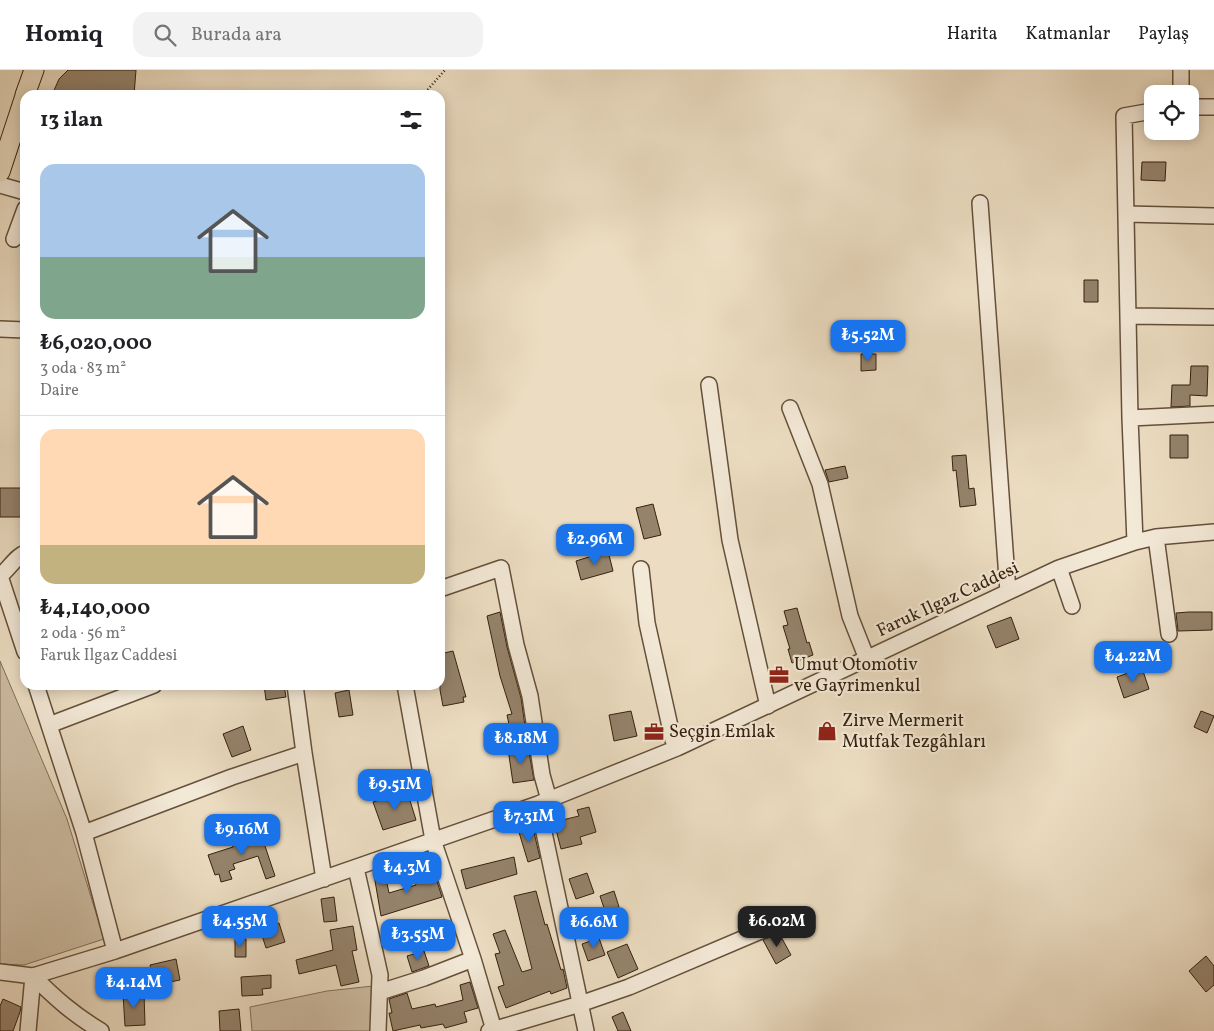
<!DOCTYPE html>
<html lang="tr">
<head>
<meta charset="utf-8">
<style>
	body { margin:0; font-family:Vollkorn,serif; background:#f2f2f2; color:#202124; height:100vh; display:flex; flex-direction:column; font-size:19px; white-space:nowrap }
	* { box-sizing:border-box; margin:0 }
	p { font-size:16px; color:#757577 }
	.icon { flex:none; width:28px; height:28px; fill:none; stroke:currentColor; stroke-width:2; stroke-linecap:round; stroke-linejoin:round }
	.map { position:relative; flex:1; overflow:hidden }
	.sheet { position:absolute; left:20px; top:20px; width:425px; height:600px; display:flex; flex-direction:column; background:#fff; border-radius:15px; box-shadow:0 2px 12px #0003 }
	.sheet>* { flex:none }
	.tools { position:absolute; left:1144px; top:15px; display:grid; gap:10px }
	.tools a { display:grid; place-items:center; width:55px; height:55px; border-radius:10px; background:#fff; box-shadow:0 2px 12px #0003; font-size:25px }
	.price { position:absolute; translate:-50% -42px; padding:0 11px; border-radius:10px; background:#1a73e8; color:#fff; font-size:16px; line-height:32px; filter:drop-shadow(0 1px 2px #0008) }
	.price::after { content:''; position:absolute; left:50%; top:30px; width:15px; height:11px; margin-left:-8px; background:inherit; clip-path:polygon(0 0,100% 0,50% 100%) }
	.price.on { background:#222; color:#fff }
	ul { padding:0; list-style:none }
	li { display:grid; align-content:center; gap:10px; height:265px; padding:0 20px }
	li+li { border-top:1px solid #e0e0e0 }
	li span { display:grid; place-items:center; height:155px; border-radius:15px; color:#555 }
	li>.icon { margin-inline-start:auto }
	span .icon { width:90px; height:90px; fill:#fffc; stroke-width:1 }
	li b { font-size:21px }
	h2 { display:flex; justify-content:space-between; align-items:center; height:60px; padding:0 20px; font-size:21px }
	header { display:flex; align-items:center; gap:30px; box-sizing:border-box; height:70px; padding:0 25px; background:#fff; border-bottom:1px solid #e0e0e0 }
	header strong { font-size:24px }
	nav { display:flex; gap:28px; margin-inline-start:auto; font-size:18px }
	.search { width:350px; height:45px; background:#f2f2f2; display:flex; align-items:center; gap:12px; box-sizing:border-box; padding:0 18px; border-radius:15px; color:#757577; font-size:19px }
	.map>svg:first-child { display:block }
	.green { fill:#cdbda3; stroke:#826f58 }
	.building { fill:#95836c; stroke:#36210e }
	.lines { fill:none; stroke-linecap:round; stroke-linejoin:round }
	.minor-casing { stroke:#64503b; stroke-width:18 }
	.major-casing { stroke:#36210e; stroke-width:21 }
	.path { stroke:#36210e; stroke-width:2.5; stroke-dasharray:1 2.5; stroke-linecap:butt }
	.minor { stroke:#f3e9d7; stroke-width:15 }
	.major { stroke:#ecddc2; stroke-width:19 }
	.labels { text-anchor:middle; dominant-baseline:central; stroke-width:4.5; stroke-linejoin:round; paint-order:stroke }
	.street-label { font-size:18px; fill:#36210e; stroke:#f3e9d7 }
	.poi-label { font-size:18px; fill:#36210e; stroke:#f3e9d7; text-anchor:start }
</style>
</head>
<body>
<header>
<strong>Homiq</strong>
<div class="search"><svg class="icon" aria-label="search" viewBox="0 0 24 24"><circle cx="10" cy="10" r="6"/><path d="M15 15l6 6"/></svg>Burada ara</div>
<nav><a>Harita</a><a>Katmanlar</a><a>Paylaş</a></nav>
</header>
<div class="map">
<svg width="1214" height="961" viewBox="0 0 1214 961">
	<rect width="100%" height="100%" fill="#ecddc2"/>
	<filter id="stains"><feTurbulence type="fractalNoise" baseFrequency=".004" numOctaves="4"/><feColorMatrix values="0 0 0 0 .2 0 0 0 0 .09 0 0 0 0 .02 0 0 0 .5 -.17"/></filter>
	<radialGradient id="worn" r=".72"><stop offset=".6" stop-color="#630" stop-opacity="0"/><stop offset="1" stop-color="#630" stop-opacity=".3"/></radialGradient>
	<!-- green -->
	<path class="green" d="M0,591L67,749L104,869L24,895L0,894Z
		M373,916L371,961H252L250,937L327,921Z"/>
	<!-- building -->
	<path class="building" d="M68,0H136L134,25H52L59,9Z
		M1142,92H1166L1165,111L1141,110Z
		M1084,210H1098V232H1084Z
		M861,284H876V300L861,301Z
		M1191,296H1208L1207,326L1190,325V336L1171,337L1172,315H1190Z
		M1170,365H1188V388H1170Z
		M966,385L969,419L974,418L976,435L960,437L956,400L953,401L952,386Z
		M845,396L848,408L829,412L825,400Z
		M0,418H25V447H0Z
		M653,434L661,465L644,469L636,438Z
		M608,481L613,501L581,510L576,491Z
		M797,538L807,573L809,572L813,585L792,593L788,579H790L783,556L788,555L784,541Z
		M500,542L507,577L521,628L525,656L510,659L507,645L512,644L500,606L487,546Z
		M1189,542H1212V560L1178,561L1176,543Z
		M1011,547L1019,569L996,578L987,556Z
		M453,581L466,627H463L464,632L443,636L440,620V584Z
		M1142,598L1149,619L1124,628L1117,607Z
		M264,615H284L286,627L266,630Z
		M349,620L353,645L339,647L335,623Z
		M631,641L637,666L614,671L609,645Z
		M1201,641L1214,646L1207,663L1194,657Z
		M243,656L251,680L232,687L223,664Z
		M528,677L534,710L513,713L508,679Z
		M407,721L416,750L383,760L373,732Z
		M589,737L596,762L580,767L582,774L561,779L554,752L579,746L577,740Z
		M532,754L540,788L528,792L518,759Z
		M260,761L275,806L266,809L258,786L233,794L235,799L229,801L232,809L221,812L219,804L215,805L208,785L233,777L231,771Z
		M514,787L517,804L466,819L461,800Z
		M434,802L442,827L381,846L374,805L385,804L389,823L416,815L414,808Z
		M587,803L594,823L576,829L569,809Z
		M536,821L545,855L547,854L561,900L563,899L567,918L551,924L550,921L506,938L498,917L504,915L495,884L500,883L493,864L505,860L522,902L532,899L514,826Z
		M614,821L619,837L605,841L600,826Z
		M334,827L337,851L324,852L321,829Z
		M279,853L285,872L266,878L260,859Z
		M353,856L357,880L352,881L359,912L341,916L336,895L299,904L296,890L333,880L330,860Z
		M779,863L791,885L776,894L763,870Z
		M599,868L605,885L588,891L582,874Z
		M235,869H246V887H235Z
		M627,874L638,899L618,908L607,882Z
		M424,881L429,896L412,902L407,886Z
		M1206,886L1214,896V915L1206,922L1189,901Z
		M176,889L180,910L155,915L150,895Z
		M271,905V918L262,919L263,925L242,926L241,907Z
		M470,912L478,938L464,942L467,952L445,958L443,954L421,958L420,955L393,961L389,943H392L389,929L407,923L412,939L435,934L436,937L463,930L460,915Z
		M144,923L145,955L125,956L123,924Z
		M3,929L21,937L20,942L13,961H0V936Z
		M239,939L241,961H220L219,941Z
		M623,942L631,961H618L612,947Z"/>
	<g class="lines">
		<defs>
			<path id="minor" d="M1181,24V0
				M1190,37H1214
				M0,115L25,122
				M980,133L1008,522
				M1126,144L1214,146
				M14,169L25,139
				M1128,246L1214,247
				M0,259L25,260
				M709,315L730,470L768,636
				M790,338L820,414L850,546L867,589
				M1130,348L1214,344
				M1156,467L1169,564
				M1135,472L1130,348L1124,46L1152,41
				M25,483C16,486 9,499 0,506L25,582
				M1059,498L1072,536
				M641,499L647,553L673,670L677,678
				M440,519L501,498L516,575L530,626L542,705L549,730
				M36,615L84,763L115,881
				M295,615L304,683L324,809
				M405,615L433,770L473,889L494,960
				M49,655L154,615
				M538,734L586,961
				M84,763L232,707L304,683
				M356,798L380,905L378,961
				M0,902L33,906L115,881L538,734L677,678L1059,498L1135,472L1156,467L1214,462
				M33,906C56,929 73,944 101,961
				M380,922L424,908L473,889
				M28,961L33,906
				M489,961L580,934L629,917L782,852"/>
			<path id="major" d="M25,25L34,0
				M0,102L25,26"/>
		</defs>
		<!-- minor casing -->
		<use href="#minor" class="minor-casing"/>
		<!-- major casing -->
		<use href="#major" class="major-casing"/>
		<!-- path -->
		<path class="path" d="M423,25L445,0"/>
		<!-- minor -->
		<use href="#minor" class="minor"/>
		<!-- major -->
		<use href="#major" class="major"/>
	</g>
	<!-- icons -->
	<defs>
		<symbol id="office-bare" viewBox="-9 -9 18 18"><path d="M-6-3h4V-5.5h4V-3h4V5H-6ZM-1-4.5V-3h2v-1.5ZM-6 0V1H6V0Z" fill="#8f2418" stroke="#f3e9d7" stroke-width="2.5" paint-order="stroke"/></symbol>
		<symbol id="shop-bare" viewBox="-9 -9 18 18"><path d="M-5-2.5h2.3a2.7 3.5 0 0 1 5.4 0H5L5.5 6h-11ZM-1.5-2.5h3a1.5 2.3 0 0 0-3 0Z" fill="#8f2418" stroke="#f3e9d7" stroke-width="2.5" paint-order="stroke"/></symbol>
	</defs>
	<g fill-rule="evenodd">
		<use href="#office-bare" x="765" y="591" width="28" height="28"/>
		<use href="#shop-bare" x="813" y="647" width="28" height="28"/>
		<use href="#office-bare" x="640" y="648" width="28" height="28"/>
	</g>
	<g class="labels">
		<!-- street labels -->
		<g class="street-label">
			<text transform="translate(948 530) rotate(-25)">Faruk Ilgaz Caddesi</text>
		</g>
		<!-- poi labels -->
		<g class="poi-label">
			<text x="794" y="595">Umut Otomotiv<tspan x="794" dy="21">ve Gayrimenkul</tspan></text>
			<text x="842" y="651">Zirve Mermerit<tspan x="842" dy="21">Mutfak Tezgâhları</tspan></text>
			<text x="669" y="662">Seçgin Emlak</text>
		</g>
	</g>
	<rect width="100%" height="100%" filter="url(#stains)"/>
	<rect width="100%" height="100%" fill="url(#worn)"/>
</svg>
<div class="tools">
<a><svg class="icon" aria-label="locate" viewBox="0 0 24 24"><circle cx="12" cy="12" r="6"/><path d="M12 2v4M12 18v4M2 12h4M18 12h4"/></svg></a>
</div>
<b class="price" style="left:868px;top:292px">₺5.52M</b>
<b class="price" style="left:595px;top:496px">₺2.96M</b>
<b class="price" style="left:1133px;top:613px">₺4.22M</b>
<b class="price" style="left:521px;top:695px">₺8.18M</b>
<b class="price" style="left:395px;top:741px">₺9.51M</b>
<b class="price" style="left:529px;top:773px">₺7.31M</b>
<b class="price" style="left:242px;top:786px">₺9.16M</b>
<b class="price" style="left:407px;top:824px">₺4.3M</b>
<b class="price" style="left:240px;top:878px">₺4.55M</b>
<b class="price on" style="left:777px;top:878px">₺6.02M</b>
<b class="price" style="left:594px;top:879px">₺6.6M</b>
<b class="price" style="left:418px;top:891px">₺3.55M</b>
<b class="price" style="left:134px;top:939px">₺4.14M</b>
<section class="sheet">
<h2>13 ilan<svg class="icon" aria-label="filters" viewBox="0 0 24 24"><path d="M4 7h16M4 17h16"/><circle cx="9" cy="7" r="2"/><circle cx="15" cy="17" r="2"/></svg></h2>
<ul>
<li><span style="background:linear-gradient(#a9c7e8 60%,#7fa58c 0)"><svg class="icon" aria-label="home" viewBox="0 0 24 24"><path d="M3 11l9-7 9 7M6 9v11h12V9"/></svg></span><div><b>₺6,020,000</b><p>3 oda · 83 m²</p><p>Daire</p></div></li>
<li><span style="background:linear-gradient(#ffd9b3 75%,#c2b280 0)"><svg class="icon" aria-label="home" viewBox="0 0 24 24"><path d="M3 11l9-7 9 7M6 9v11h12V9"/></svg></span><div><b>₺4,140,000</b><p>2 oda · 56 m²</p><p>Faruk Ilgaz Caddesi</p></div></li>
</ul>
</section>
</div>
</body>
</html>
